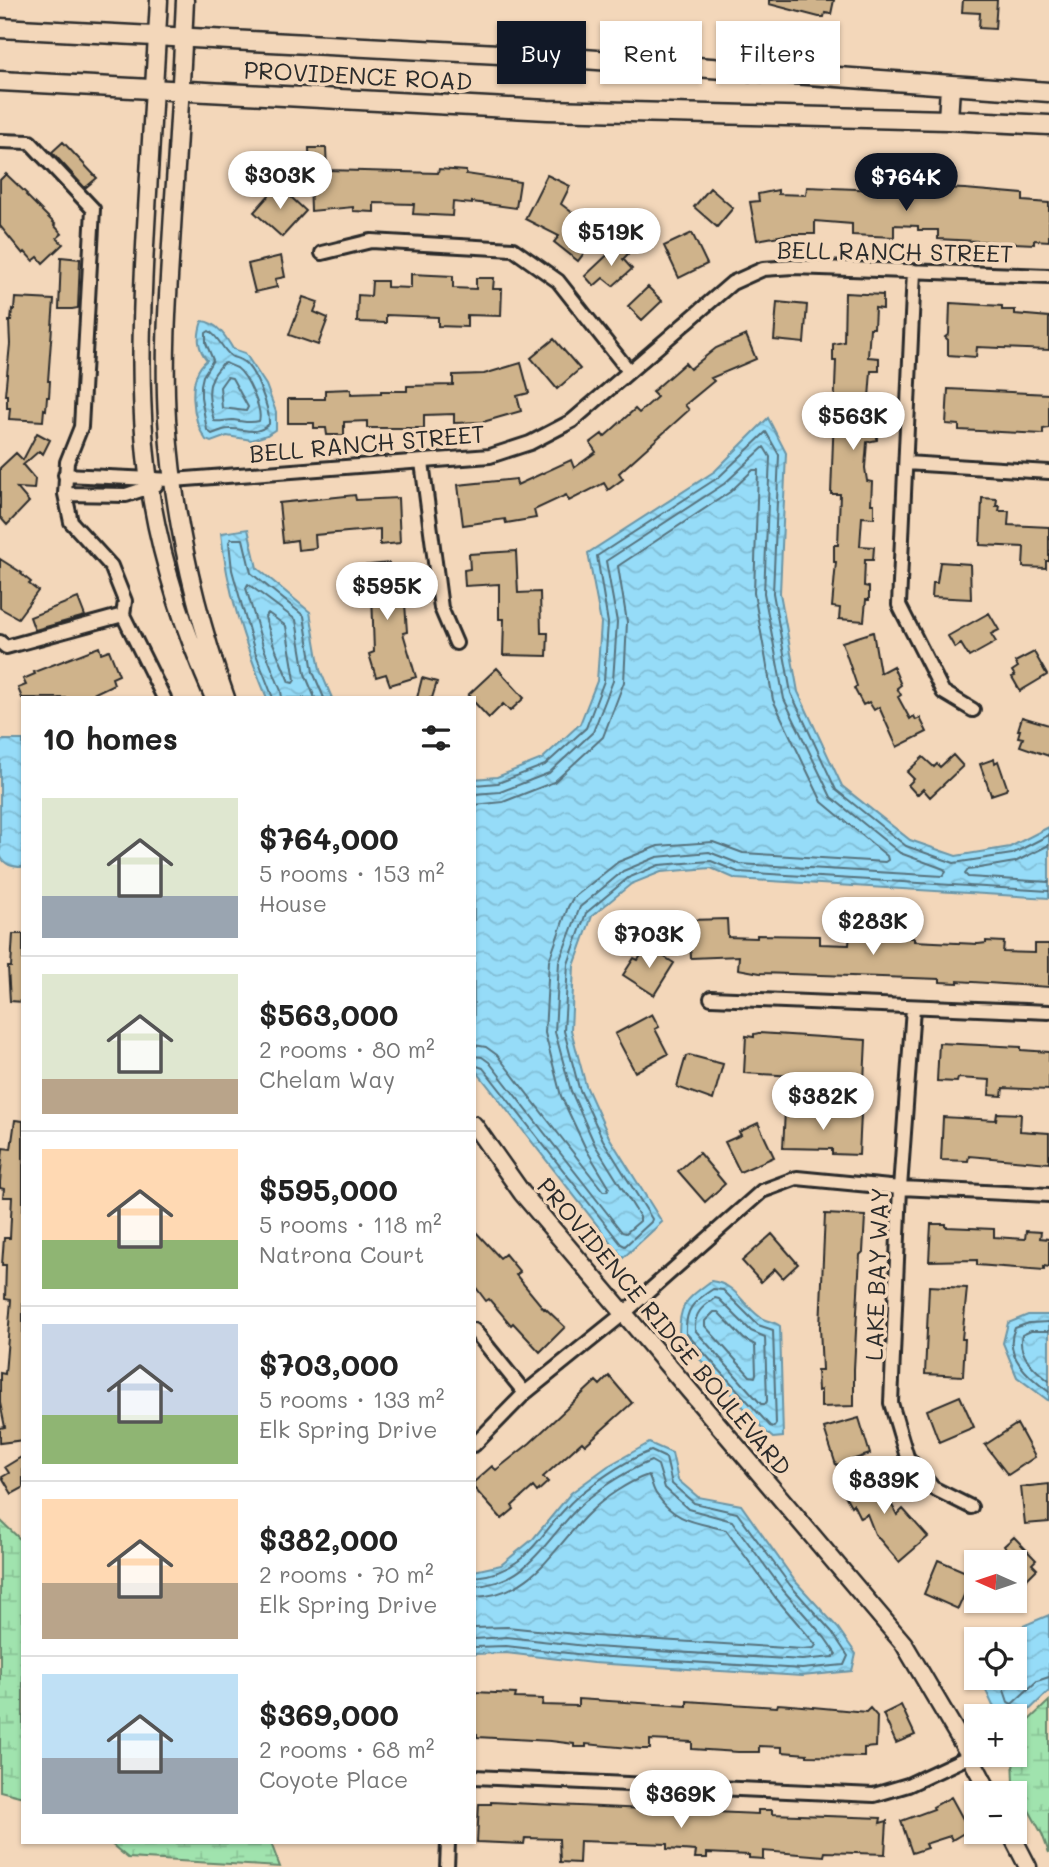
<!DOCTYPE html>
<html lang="en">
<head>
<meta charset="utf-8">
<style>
	body { margin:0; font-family:Mali,sans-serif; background:#f6f6f6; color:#222; height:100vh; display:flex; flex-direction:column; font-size:26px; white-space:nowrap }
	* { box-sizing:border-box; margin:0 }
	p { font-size:23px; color:#767676 }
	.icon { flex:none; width:38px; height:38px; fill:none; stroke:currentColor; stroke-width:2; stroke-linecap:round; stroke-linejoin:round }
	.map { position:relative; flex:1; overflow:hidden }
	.panel { position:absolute; left:21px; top:696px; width:455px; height:1148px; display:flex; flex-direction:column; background:#fff; border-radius:0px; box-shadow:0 2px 5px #0004 }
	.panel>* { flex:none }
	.top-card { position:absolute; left:497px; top:21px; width:446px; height:63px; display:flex; gap:14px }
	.needle { width:46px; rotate:273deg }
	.controls { position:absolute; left:964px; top:1550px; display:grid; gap:14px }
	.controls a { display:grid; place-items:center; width:63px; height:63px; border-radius:0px; background:#fff; box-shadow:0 2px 5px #0004; font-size:35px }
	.price { position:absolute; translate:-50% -60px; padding:0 16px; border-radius:24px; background:#fff; color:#222; font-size:23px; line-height:46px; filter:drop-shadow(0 2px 4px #0008) }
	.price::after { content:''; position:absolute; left:50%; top:42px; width:21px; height:16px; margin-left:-10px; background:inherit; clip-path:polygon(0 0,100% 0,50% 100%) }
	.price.active { background:#111827; color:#fff }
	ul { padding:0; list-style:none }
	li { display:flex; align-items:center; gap:21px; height:175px; padding:0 21px }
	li+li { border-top:2px solid #e0e0e0 }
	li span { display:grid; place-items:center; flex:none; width:196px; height:140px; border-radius:0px; color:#555 }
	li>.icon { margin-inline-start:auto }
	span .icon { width:84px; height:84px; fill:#fffc; stroke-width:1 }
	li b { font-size:30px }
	h2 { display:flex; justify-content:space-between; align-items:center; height:84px; padding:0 21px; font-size:30px }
	.tag { padding:0 24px; border-radius:0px; background:#fff; box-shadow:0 2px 5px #0004; font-size:24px; line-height:63px }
	.tag.active { background:#111827; color:#fff }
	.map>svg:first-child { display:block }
	.wetland { fill:url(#wetland-marsh); stroke:#66876c; stroke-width:2 }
	.water { fill:url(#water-waves); stroke:#6b95a6; stroke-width:2 }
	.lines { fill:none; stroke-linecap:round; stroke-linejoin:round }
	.shore { stroke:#56727d; stroke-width:2 }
	.building { fill:#cfb38b; stroke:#2b2b2b; stroke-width:2 }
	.minor-casing { stroke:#2b2b2b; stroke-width:18 }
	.tertiary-casing { stroke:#2b2b2b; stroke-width:21 }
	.secondary-casing { stroke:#2b2b2b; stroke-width:23 }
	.minor { stroke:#f3d7ba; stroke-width:12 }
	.tertiary { stroke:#f3d7ba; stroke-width:16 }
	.secondary { stroke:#f3d7ba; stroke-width:18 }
	.labels { text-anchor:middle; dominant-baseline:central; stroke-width:7; stroke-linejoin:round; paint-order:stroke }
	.street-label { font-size:24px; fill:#2b2b2b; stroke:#f3d7ba }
</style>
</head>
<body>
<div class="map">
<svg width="1049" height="1867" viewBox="0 0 1049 1867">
	<defs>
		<pattern id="wetland-marsh" width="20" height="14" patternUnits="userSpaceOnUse" patternTransform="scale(1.75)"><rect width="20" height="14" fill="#a0e3ae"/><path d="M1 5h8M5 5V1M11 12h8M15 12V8" fill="none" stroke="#8ac396"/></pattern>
		<pattern id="water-waves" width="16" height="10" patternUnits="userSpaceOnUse" patternTransform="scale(1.75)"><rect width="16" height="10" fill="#96dcf8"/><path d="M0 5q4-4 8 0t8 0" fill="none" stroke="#81bdd5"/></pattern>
	</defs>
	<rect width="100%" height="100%" fill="#f3d7ba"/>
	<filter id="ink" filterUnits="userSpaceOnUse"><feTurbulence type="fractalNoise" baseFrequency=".0143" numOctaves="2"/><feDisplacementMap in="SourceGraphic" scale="14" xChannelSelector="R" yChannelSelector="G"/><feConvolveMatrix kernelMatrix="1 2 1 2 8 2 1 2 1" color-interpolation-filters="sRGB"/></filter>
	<g filter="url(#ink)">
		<!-- wetland -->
		<path class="wetland" d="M0,1520L23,1542V1797L0,1791Z
			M1049,1701V1853L1042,1834L1014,1783L1013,1755H1015V1739L1021,1740L1025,1738L1027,1722Z
			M110,1843H271L280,1867L128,1858Z"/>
		<!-- water -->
		<path class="water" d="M202,321C217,322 226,337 233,349L245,353L266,385L276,412V429L267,435L252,440L227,436L211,442L206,440C192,420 186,377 207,360C197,348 197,336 202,321Z
			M768,418L786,453L780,593L798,692L842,786L910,840L956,856L1010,847L1049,827V898L736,879L711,868L661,872L631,884L592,916L574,966L571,1030L586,1086L609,1137L662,1222L623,1258L474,1068V779L497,777L542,759L580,724L597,681L601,623L588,553L715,471Z
			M248,529L257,568L310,612L320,670L332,698H267C245,645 227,591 221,533Z
			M0,740H23V867C12,867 4,865 0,855Z
			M711,1281C736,1284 741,1303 760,1317C766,1322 774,1321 780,1326L783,1437L773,1438L765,1431L679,1336C679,1303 686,1300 711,1281Z
			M1028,1315H1049V1401L1017,1377L1003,1343L1008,1323Z
			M649,1443L672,1453L678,1480L698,1497L741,1505L795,1581L838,1628L856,1654L852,1671L802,1676L593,1663L506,1653L474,1654V1571L501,1565L533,1539L571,1493L608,1466Z
			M1049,1615V1691L1020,1719L1019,1734L1015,1731V1717H998L983,1684L985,1678H1015V1640H1000L1002,1635Z"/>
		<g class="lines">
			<!-- shore -->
			<path class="shore" d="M209,331C219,337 222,349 231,356C233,358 238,358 241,360C255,367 270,409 269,424C255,437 245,428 229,429C223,429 217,432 212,434L207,430L201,397V385L203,376L213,360L206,343V333Z
				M226,363C229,365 233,366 237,368C247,375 263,410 259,421C249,424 243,421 233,420C226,420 220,422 214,421C211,408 206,392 212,379C214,373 219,369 222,364Z
				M227,377L232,378L248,407L246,411L222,408L220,387Z
				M268,613L286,626L295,680L293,683L289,682L273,643L265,617Z
				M273,698L254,649L232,570L229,542L231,539H243L251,573L304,616L313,672L324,698
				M282,698L281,691L263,646L246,588L248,584L296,620L305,674L315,698
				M474,785L498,783L545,765L586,728L604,681L608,623L597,556L719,477L766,432L779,455L773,593L791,693L836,790L906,846L954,863L1012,854L1049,835
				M474,794L500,792L549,773L593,732L613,681L617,622L606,561L724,484L764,447L770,457L764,593L784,699L831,797L900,853L944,869L946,872L943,876L740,864L709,852L657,857L623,871L580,907L559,962L555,1032L571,1091L595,1145L640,1217V1221L626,1233L622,1232L489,1062L482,1057L474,1056
				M474,805L503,802L554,782L603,737L624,682L627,622L618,566L730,492L753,470H758L754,593L773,700L822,802L887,856L888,860L885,862L743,853L713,842L658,846L618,862L573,898L568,907L549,961L545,1033L561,1096L586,1149L609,1187L607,1191H603L497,1055L486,1047L474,1045
				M1049,845L1015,862L968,870L965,874L968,877L1049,882
				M474,1065L483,1068L621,1244L625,1246L651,1222L652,1219L603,1140L579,1088L564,1031L568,964L586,913L628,878L659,865L711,861L738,872L1049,891
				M713,1289L723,1290L758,1325L773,1330L776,1424L774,1427L770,1426L686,1333C685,1309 693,1302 713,1289Z
				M715,1298L719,1299L751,1331L765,1337L767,1401L765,1404H761L695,1330C694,1313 702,1307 715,1298Z
				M714,1312H718L744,1339L755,1345L756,1374L755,1377L750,1376L705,1326V1321Z
				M1049,1322L1029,1323L1015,1328C1002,1355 1030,1378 1049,1392
				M1049,1331H1031L1022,1335C1016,1354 1036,1371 1049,1381
				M474,1577C530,1573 541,1528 577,1497C598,1480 626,1460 651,1451L666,1458L672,1484L694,1503L737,1513L790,1585L832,1632L848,1656L844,1665L802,1669L594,1656L506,1646L474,1647
				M474,1586C531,1583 546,1537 582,1504C601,1487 628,1470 651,1461L658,1465L665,1488L688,1509L732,1521L783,1590L825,1638L836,1654L833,1657L802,1660L594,1647L507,1637L474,1639
				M474,1597C534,1595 552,1549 589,1513C604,1498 628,1482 648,1475C652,1480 652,1489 657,1495C676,1523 697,1522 726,1530L775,1597L816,1645L814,1648L802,1649L595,1636L507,1627L474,1628
				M1000,1678L1008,1702L1012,1704L1037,1681L1049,1677"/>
		</g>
		<!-- building -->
		<path class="building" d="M769,0H834L831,14L825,13L824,17H819L769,4Z
			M963,0H997L995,29L979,28L980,13L962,12Z
			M63,142L97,178L85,188L52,152Z
			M309,148H326L327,170L438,173L439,169L466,171V174L520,182L516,208L472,202V204L453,202L452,216L413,214L414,204L374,203V212L353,211V207L311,211Z
			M6,174L27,194L26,195L55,224L54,225L62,234L57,238L63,244L43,263L38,257L33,261L25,252L23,254L0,226V180Z
			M547,175L570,186L561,204L599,233L578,261L554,242L559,236L525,219Z
			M278,185L306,211L282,237L254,212Z
			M882,186L965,189L1023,194V201L1049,203V241L1034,240V244L938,239V230H918V226L894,225V237L852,235V224L815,221V234H790L757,240L750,202L759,201L758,194L778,190V194L806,195L807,187L881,190Z
			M710,188L733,208L717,227L694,207Z
			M692,233L707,264L679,278L664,246Z
			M619,244L628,254L623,259L632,269L613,286L603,278L594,286L585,276Z
			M281,256L285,277L275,279L277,287L255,292L248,264Z
			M61,257L80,259L78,308L72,309H59Z
			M411,274L453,276V288L476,289V278H494L493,289H502L501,316L467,315V327L438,326V317L386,315V323L357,322L358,295L371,296L372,281H387V287L411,288Z
			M648,287L662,301L642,320L628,306Z
			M845,293L883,295V309L875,308L874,328H870L868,357L879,358V371H871L869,398H875L873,425H877V440L867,442L865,468L867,481L872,482L871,504H874V518L862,517L860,546L874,547L873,560H865L864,586L869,587V600H866L864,621L839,619L840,608L832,607L836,562H834V545H838L840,494H831L836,361H833V344L844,342Z
			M303,297L318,302L314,312L328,318L318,345L289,335Z
			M15,298L54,300L48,381H50L49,397H47L46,410L44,409L43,421L9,419L10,408H7V395H5L10,344L9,321H11L12,309L14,310Z
			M777,302L807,305L804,343L774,340Z
			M950,303L1002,306V310H1015V314L1049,317V350L977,347L976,357L948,355V340L945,337L949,334Z
			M746,335L756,359L711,378L714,381L685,405L689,410L619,473L623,479L608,490L604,483L569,501L566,495L534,510L536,518L506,523L505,519L463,525L458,485L516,479L517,485L571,460L574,468L596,452L590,443L602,434L604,437L635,409L639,413L657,397L652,392L685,363L690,369L716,348Z
			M554,339L580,369L557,389L531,358Z
			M521,363L529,393L517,396L521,411L483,422L454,423V414L424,415V428H367V421L344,422V435H327L326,428H314V423H288V399H325V390L351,389V394L381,393V391H407V386L453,385V375L484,374Z
			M948,389L1049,394V428L1043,429V434L959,430V425L946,424Z
			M37,433L50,440L43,454L39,451L23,465L35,479L34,489L17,488L29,502L7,525L0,517V468L16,453L23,460Z
			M355,495L356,500L398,498L400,543L380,545V529L315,535L316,548L298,550L297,540L283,542L279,503Z
			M982,498L997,499L996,506H1000L999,511H1009L1008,525L1049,527V561H1046V568L1023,567L1024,547L980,545Z
			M516,551L518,593L540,592L541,633H548L547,656L503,655L504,619H499V584L465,586L464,570L470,569L469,554Z
			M0,559L22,573L21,574L31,582L29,584L38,591L18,618L0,608Z
			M940,562L970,564L971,599L932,597L933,583H937Z
			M389,563L390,576L403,575L407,632L403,633L416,677L390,685L386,674L376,677L369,654L374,652L372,593L355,595L353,575L362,574L361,566Z
			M78,598L85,616L35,630L34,628L30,617Z
			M989,613L999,630L991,634L996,642L969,657L961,644L955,648L948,636Z
			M873,632L880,673L893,666L901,685L897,688L901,695L898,697L910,719L914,716L916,720L920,718L927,732L897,747L879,707L874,710L869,702L863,705L854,688L857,686L842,642Z
			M99,647L101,653L109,650L119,675L112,678L114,684L85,698H22L18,688L26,685L23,679L35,674L34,672Z
			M1034,652L1047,675L1020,691L1012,677L1015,676L1012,671L1018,667L1015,662Z
			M497,668L524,698L510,711L503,704L489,718L474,702V698L468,695Z
			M422,678L437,682L432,698H417Z
			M1022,717L1049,725V756L1020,746L1023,738L1018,737L1020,730H1018Z
			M953,755L963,766L930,797L923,789L917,795L908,785L914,779L907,772L923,757L934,767L937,764L940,767Z
			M994,759L995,763L998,761L1007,787L1006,790L991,795L980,764Z
			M727,919L728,937L757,938V935L820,936V944L849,945L850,934L914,938V941L978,944L986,943V941L1004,942L1003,952L1035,953V944H1049V987L958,981V983L940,982V979L912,978L760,973L738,969L739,956L691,958L689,920Z
			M13,934H23V1002L10,1001L8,967H11Z
			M647,946L674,963L654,995L623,975L634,958L638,960Z
			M652,1014L659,1027L655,1029L668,1054L635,1072L615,1034Z
			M759,1033L866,1040L864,1081L821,1079L820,1085L802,1084L803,1080H793V1076L744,1073L746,1036L754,1037V1034Z
			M939,1043L1021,1047V1050L1049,1052V1090L1003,1088L1002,1096L989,1095L990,1080L958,1078L957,1082L937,1081Z
			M689,1055L723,1064L713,1100L677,1087L686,1056Z
			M785,1111L834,1115V1113L861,1114L859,1155L832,1154V1149L783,1148Z
			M997,1113L1021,1114L1020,1131L1049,1133V1163L969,1156L968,1161L941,1160L943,1117L996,1120Z
			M15,1120L23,1121V1440L0,1443V1428L5,1427L0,1403V1373L5,1374L11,1300L5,1299L6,1265H2L4,1238H10L12,1197H3L4,1189L0,1188V1182L3,1148L11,1149Z
			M758,1123L774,1157L740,1172L725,1142L741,1135L739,1132Z
			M699,1153L725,1184L705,1202L678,1171Z
			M825,1214L865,1216L863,1252L860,1255L854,1369V1406L821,1407V1390L818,1391L817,1370H822L820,1327Z
			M931,1224H946V1227L994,1229V1237L1025,1239L1026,1231L1041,1232L1040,1238L1049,1239V1267L1044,1266V1270L977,1265V1260L929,1261Z
			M474,1230L500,1258L505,1254L520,1272L516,1275L544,1309L545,1308L565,1327L540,1352L513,1323L511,1325L489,1299L486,1301L474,1285Z
			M772,1234L798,1264L783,1278L775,1269L761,1282L742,1261Z
			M929,1286L967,1288L962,1339H965L963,1376L925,1374Z
			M609,1376L632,1403L585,1445L582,1442L543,1477L548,1482L537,1492L533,1487L512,1506L514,1509L502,1519L474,1488V1482L492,1466L496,1470L530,1443L596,1381L600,1385Z
			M960,1396L974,1427L939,1442L927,1410Z
			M859,1418L870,1454L836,1465L824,1428Z
			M1017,1424L1035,1457L1008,1475L985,1445Z
			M23,1456V1488L12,1494L2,1477L9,1473L5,1467Z
			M874,1470L897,1515L903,1509L928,1537L899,1562L875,1534L867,1514L860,1518L853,1504L851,1506L841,1488Z
			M1049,1484V1522L1025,1524L1021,1487Z
			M1014,1537L1036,1560L1032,1564L1037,1569L1022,1584L1015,1576V1563H992L1006,1549L1004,1546Z
			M938,1560L973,1575L958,1609L924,1594Z
			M474,1692L516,1694L515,1698L543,1699L542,1705L578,1706V1699L687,1706V1701L777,1707L778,1704L791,1705L866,1712L870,1708L877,1716L876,1747L864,1748V1757L807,1756V1754L782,1752V1747L759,1746V1752H738L692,1749V1742L650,1740V1749H641L586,1744V1747H574V1744L551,1741L477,1737V1734H474Z
			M901,1705L915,1735L896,1743L883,1714Z
			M951,1797L969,1830L952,1840L950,1836L925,1844L927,1848L912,1853L901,1821L934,1809L933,1807Z
			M491,1802L758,1814V1810H772V1814L881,1818L880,1823L887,1821L885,1854L825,1852L824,1856L763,1851V1859L749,1858V1855L707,1853V1858H695L696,1851L667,1849V1844L580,1841L579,1863L560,1862L559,1839L525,1838L524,1844L477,1842L479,1804H491Z"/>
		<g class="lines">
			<defs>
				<path id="minor" d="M0,141L30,142L93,209L81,427L67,462L65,494L71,522L111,566L125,601L123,615L6,647L0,642
					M322,253L371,241L513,249L558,281L629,371
					M914,271L899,605L943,692L973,710
					M422,462L441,608L456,643
					M906,463L1049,472
					M65,475L173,480L490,456L530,443L572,421L732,283L763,269L793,267L1049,276
					M65,494L126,495L156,485
					M123,615L164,698
					M711,998L1049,1012
					M913,1008L900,1188L891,1403L907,1457L933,1488L971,1507
					M474,1330L525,1393
					M474,1445L525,1393L623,1314L762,1191L797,1178L900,1188L1049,1195
					M474,1777L874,1795L908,1785L970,1756
					M447,1867L448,1843"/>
				<path id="tertiary" d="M159,0C155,76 150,152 146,227C141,319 137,411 152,502C164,570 186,635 214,698
					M185,0C182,71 178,141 173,212C169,281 163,350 167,419C173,514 194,608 226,698
					M474,1125L522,1193L904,1644L970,1756L990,1794
					M1010,1832L1028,1867"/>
				<path id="secondary" d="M0,28L555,57L1049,92
					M0,81L548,110L948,120L1049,125
					M948,120L950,87"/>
			</defs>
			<!-- minor casing -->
			<use href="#minor" class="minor-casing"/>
			<!-- tertiary casing -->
			<use href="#tertiary" class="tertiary-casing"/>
			<!-- secondary casing -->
			<use href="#secondary" class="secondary-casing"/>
			<!-- minor -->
			<use href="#minor" class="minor"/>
			<!-- tertiary -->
			<use href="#tertiary" class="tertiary"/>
			<!-- secondary -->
			<use href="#secondary" class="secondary"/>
		</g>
	</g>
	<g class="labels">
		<!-- street labels -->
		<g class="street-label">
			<text transform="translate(358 75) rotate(3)">PROVIDENCE ROAD</text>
			<text transform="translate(895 251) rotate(1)">BELL RANCH STREET</text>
			<text transform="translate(367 443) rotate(-5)">BELL RANCH STREET</text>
			<text transform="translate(876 1274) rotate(-88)">LAKE BAY WAY</text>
			<text transform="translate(665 1326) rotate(50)">PROVIDENCE RIDGE BOULEVARD</text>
		</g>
	</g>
</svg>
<div class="controls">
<a><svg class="needle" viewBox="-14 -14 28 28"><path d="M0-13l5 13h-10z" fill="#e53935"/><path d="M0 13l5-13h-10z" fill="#767676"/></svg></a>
<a><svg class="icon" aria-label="locate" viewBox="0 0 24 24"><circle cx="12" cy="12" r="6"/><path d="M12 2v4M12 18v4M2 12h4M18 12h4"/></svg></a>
<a>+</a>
<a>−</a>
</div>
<b class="price" style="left:280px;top:211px">$303K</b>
<b class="price active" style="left:906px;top:213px">$764K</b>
<b class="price" style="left:611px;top:268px">$519K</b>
<b class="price" style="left:853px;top:452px">$563K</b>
<b class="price" style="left:387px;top:622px">$595K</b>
<b class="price" style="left:873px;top:957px">$283K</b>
<b class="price" style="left:649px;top:970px">$703K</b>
<b class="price" style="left:823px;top:1132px">$382K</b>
<b class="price" style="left:884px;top:1516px">$839K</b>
<b class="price" style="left:681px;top:1830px">$369K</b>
<div class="top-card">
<a class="tag active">Buy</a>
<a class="tag">Rent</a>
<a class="tag">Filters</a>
</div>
<section class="panel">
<h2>10 homes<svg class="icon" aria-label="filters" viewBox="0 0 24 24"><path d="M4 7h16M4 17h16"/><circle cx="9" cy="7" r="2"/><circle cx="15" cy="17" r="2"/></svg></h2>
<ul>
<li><span style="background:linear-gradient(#dfe7d0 70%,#9aa5b1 0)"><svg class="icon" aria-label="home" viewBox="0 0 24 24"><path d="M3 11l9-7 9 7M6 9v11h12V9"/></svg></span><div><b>$764,000</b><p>5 rooms · 153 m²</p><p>House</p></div></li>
<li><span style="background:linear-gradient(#dfe7d0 75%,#b9a48a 0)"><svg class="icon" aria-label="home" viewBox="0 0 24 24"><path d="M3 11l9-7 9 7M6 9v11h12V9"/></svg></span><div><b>$563,000</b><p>2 rooms · 80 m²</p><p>Chelam Way</p></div></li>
<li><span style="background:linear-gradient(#ffd9b3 65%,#8fb573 0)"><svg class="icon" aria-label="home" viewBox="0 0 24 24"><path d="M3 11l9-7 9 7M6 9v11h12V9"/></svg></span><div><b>$595,000</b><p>5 rooms · 118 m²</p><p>Natrona Court</p></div></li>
<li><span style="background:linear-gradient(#c9d6e8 65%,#8fb573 0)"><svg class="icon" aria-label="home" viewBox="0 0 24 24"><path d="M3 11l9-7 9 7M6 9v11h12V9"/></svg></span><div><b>$703,000</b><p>5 rooms · 133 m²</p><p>Elk Spring Drive</p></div></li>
<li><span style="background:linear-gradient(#ffd9b3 60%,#b9a48a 0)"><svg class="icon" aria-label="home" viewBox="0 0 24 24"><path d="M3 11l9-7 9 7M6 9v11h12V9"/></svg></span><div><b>$382,000</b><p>2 rooms · 70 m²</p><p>Elk Spring Drive</p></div></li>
<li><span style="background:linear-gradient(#bfe0f5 60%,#9aa5b1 0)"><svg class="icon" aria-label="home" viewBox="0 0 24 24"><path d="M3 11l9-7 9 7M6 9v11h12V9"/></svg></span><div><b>$369,000</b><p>2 rooms · 68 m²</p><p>Coyote Place</p></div></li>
</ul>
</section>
</div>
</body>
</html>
